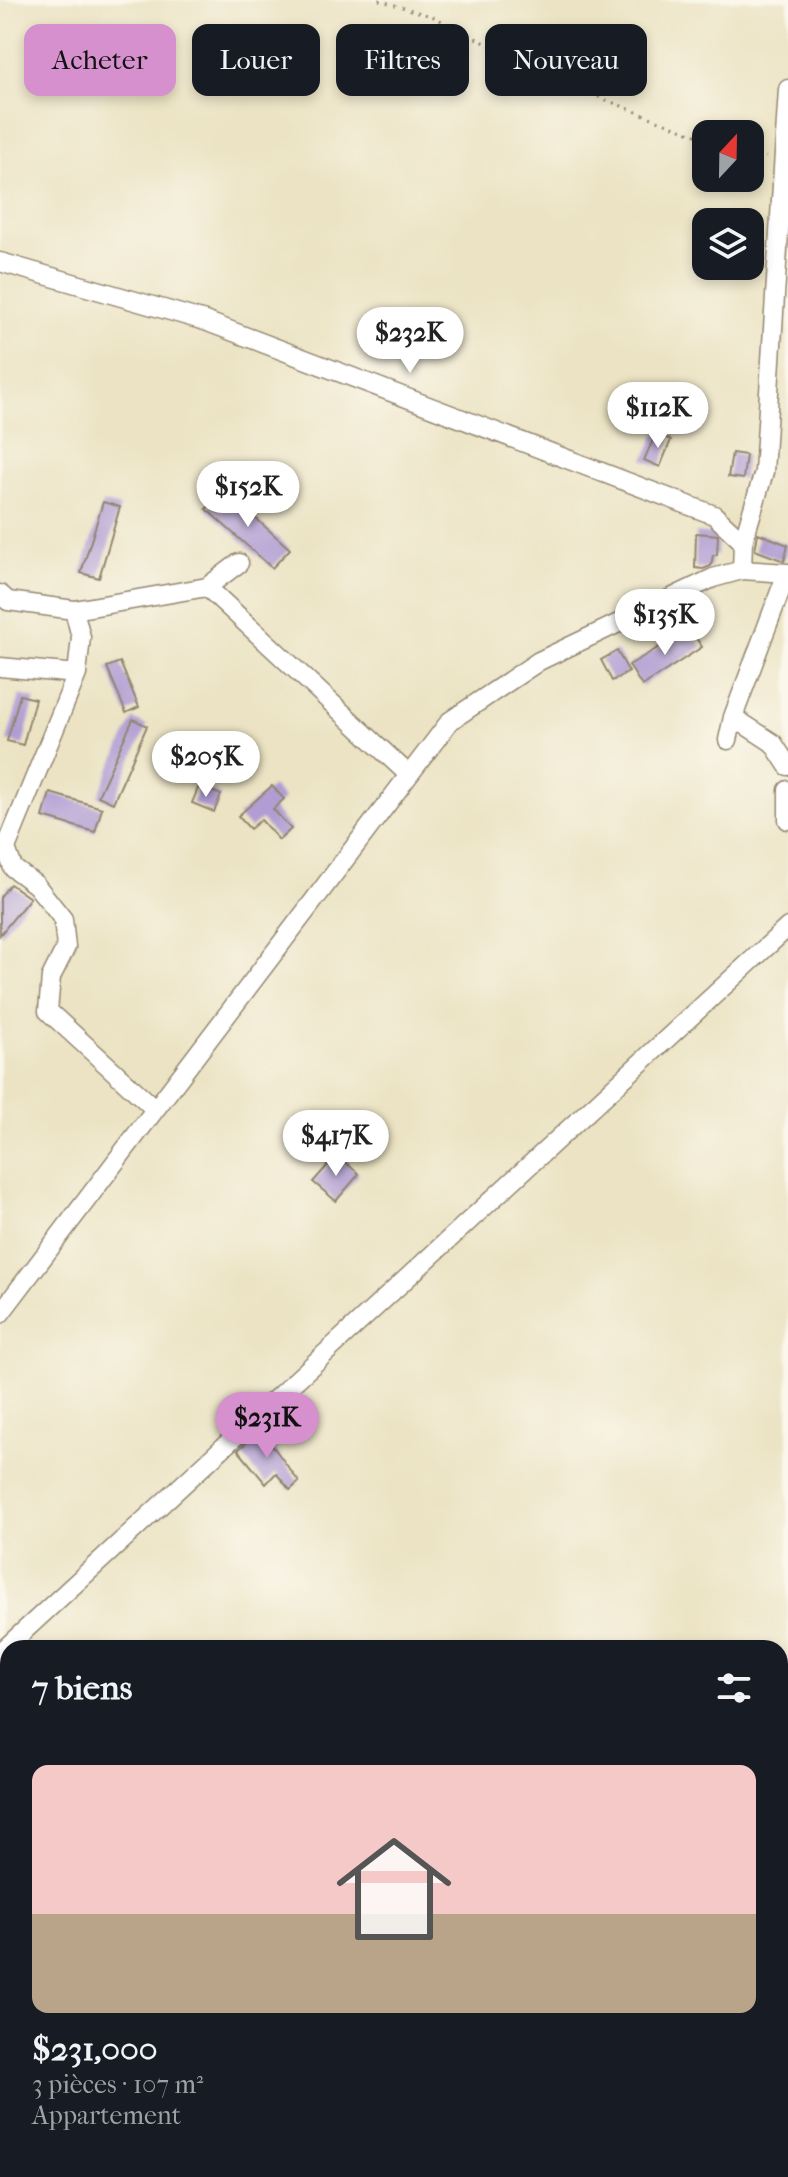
<!DOCTYPE html>
<html lang="fr">
<head>
<meta charset="utf-8">
<style>
	body { margin:0; font-family:"IM FELL French Canon",serif; background:#242831; color:#f1f3f6; height:100vh; display:flex; flex-direction:column; font-size:30px; white-space:nowrap }
	* { box-sizing:border-box; margin:0 }
	p { font-size:26px; color:#9ea1a6 }
	.icon { flex:none; width:44px; height:44px; fill:none; stroke:currentColor; stroke-width:2; stroke-linecap:round; stroke-linejoin:round }
	.map { position:relative; flex:1; overflow:hidden }
	.sheet { position:absolute; left:0px; top:1640px; width:788px; height:538px; display:flex; flex-direction:column; background:#171b24; border-radius:24px 24px 0 0; box-shadow:0 4px 12px #0003 }
	.sheet>* { flex:none }
	.banner { position:absolute; left:24px; top:24px; width:740px; height:72px; display:flex; gap:16px }
	.needle { width:52px; rotate:22deg }
	.buttons { position:absolute; left:692px; top:120px; display:grid; gap:16px }
	.buttons a { display:grid; place-items:center; width:72px; height:72px; border-radius:16px; background:#171b24; box-shadow:0 4px 12px #0003; font-size:40px }
	.price { position:absolute; translate:-50% -68px; padding:0 18px; border-radius:28px; background:#fff; color:#222; font-size:26px; line-height:52px; filter:drop-shadow(0 2px 4px #0008) }
	.price::after { content:''; position:absolute; left:50%; top:48px; width:24px; height:18px; margin-left:-12px; background:inherit; clip-path:polygon(0 0,100% 0,50% 100%) }
	.price.active { background:#d690ce; color:#111 }
	ul { padding:0; list-style:none }
	li { display:grid; align-content:center; gap:16px; height:424px; padding:0 32px }
	li span { display:grid; place-items:center; height:248px; border-radius:16px; color:#555 }
	li>.icon { margin-inline-start:auto }
	span .icon { width:144px; height:144px; fill:#fffc; stroke-width:1 }
	li b { font-size:34px }
	h2 { display:flex; justify-content:space-between; align-items:center; height:96px; padding:0 32px; font-size:34px }
	.tag { padding:0 28px; border-radius:16px; background:#171b24; box-shadow:0 4px 12px #0003; font-size:28px; line-height:72px }
	.tag.active { background:#d690ce; color:#111 }
	.map>svg:first-child { display:block }
	.building { fill:#b19dd3 }
	.lines { fill:none; stroke-linecap:round; stroke-linejoin:round }
	.minor-casing { stroke:#938670; stroke-width:21 }
	.path { stroke:#938670; stroke-width:3; stroke-dasharray:2 6; stroke-linecap:butt }
	.minor { stroke:#fff; stroke-width:18 }
</style>
</head>
<body>
<div class="map">
<svg width="788" height="2177" viewBox="0 0 788 2177">
	<rect width="100%" height="100%" fill="#fbf7ec"/>
	<filter id="ink" filterUnits="userSpaceOnUse"><feTurbulence type="fractalNoise" baseFrequency=".0125" numOctaves="2"/><feDisplacementMap in="SourceGraphic" scale="16" xChannelSelector="R" yChannelSelector="G"/><feConvolveMatrix kernelMatrix="1 2 1 2 8 2 1 2 1" color-interpolation-filters="sRGB"/></filter>
	<filter id="wash" filterUnits="userSpaceOnUse"><feTurbulence type="fractalNoise" baseFrequency=".006" numOctaves="4" result="noise"/><feDisplacementMap in="SourceGraphic" scale="32" xChannelSelector="R" yChannelSelector="G"/><feGaussianBlur stdDeviation="1.8" result="paint"/><feColorMatrix in="noise" values="0 0 0 0 0 0 0 0 0 0 0 0 0 0 0 0 0 1.4 0 .05"/><feComposite in="paint" operator="in"/></filter>
	<g filter="url(#wash)">
		<rect width="100%" height="100%" fill="#ebe3c3"/>
		<g id="blocks">
			<!-- building -->
			<path class="building" d="M656,433L671,440L660,467L644,460Z
				M732,453L746,455L743,479L728,477Z
				M224,490L290,549L272,568L206,509Z
				M103,502L120,507L99,578L81,573Z
				M696,533L718,535L717,555H713L711,566L703,569L695,568Z
				M758,533L788,545L784,561L755,550Z
				M690,629L702,647L642,686L629,665Z
				M617,651L629,672L612,681L601,660Z
				M120,662L139,707L126,713L107,667Z
				M20,695L35,699L23,745L7,741Z
				M133,719L147,726L113,803L98,796Z
				M199,786L221,795L214,812L192,803Z
				M272,786L284,799L273,809L291,829L279,840L261,820L250,829L238,816Z
				M50,793L102,808L95,832L43,817Z
				M10,884L30,898L0,935V897Z
				M337,1155L359,1174L336,1201L313,1182Z
				M261,1430L299,1482L290,1490L276,1473L266,1484L238,1450Z"/>
		</g>
	</g>
	<g filter="url(#ink)">
		<use href="#blocks" fill-opacity="0" stroke="#938670" stroke-width="2"/>
		<g class="lines">
			<defs>
				<path id="minor" d="M0,262L205,321L714,515L743,542L742,570
					M743,542L764,472L788,89
					M207,587L408,774
					M0,594L8,601L74,610L207,587L239,563
					M74,610L81,637L77,674L6,848L13,868L36,885L63,919L66,947L51,977L48,1011L155,1109
					M0,667L77,674
					M733,717L773,743L788,766
					M728,740L733,717L787,573
					M788,790V820
					M0,1314L450,721L539,661L713,578L742,570L788,573
					M0,1653L788,927"/>
			</defs>
			<!-- minor casing -->
			<use href="#minor" class="minor-casing"/>
			<!-- path -->
			<path class="path" d="M379,0L434,17L568,85L706,139
				M750,153L766,157"/>
			<!-- minor -->
			<use href="#minor" class="minor"/>
		</g>
	</g>
</svg>
<div class="buttons">
<a><svg class="needle" viewBox="-14 -14 28 28"><path d="M0-13l5 13h-10z" fill="#e53935"/><path d="M0 13l5-13h-10z" fill="#9ea1a6"/></svg></a>
<a><svg class="icon" aria-label="layers" viewBox="0 0 24 24"><path d="M12 4l9 5-9 5-9-5zM3 14l9 5 9-5"/></svg></a>
</div>
<b class="price" style="left:410px;top:375px">$232K</b>
<b class="price" style="left:658px;top:450px">$112K</b>
<b class="price" style="left:248px;top:529px">$152K</b>
<b class="price" style="left:665px;top:657px">$135K</b>
<b class="price" style="left:206px;top:799px">$205K</b>
<b class="price" style="left:336px;top:1178px">$417K</b>
<b class="price active" style="left:267px;top:1460px">$231K</b>
<div class="banner">
<a class="tag active">Acheter</a>
<a class="tag">Louer</a>
<a class="tag">Filtres</a>
<a class="tag">Nouveau</a>
</div>
<section class="sheet">
<h2>7 biens<svg class="icon" aria-label="filters" viewBox="0 0 24 24"><path d="M4 7h16M4 17h16"/><circle cx="9" cy="7" r="2"/><circle cx="15" cy="17" r="2"/></svg></h2>
<ul>
<li><span style="background:linear-gradient(#f6c9c9 60%,#b9a48a 0)"><svg class="icon" aria-label="home" viewBox="0 0 24 24"><path d="M3 11l9-7 9 7M6 9v11h12V9"/></svg></span><div><b>$231,000</b><p>3 pièces · 107 m²</p><p>Appartement</p></div></li>
</ul>
</section>
</div>
</body>
</html>
